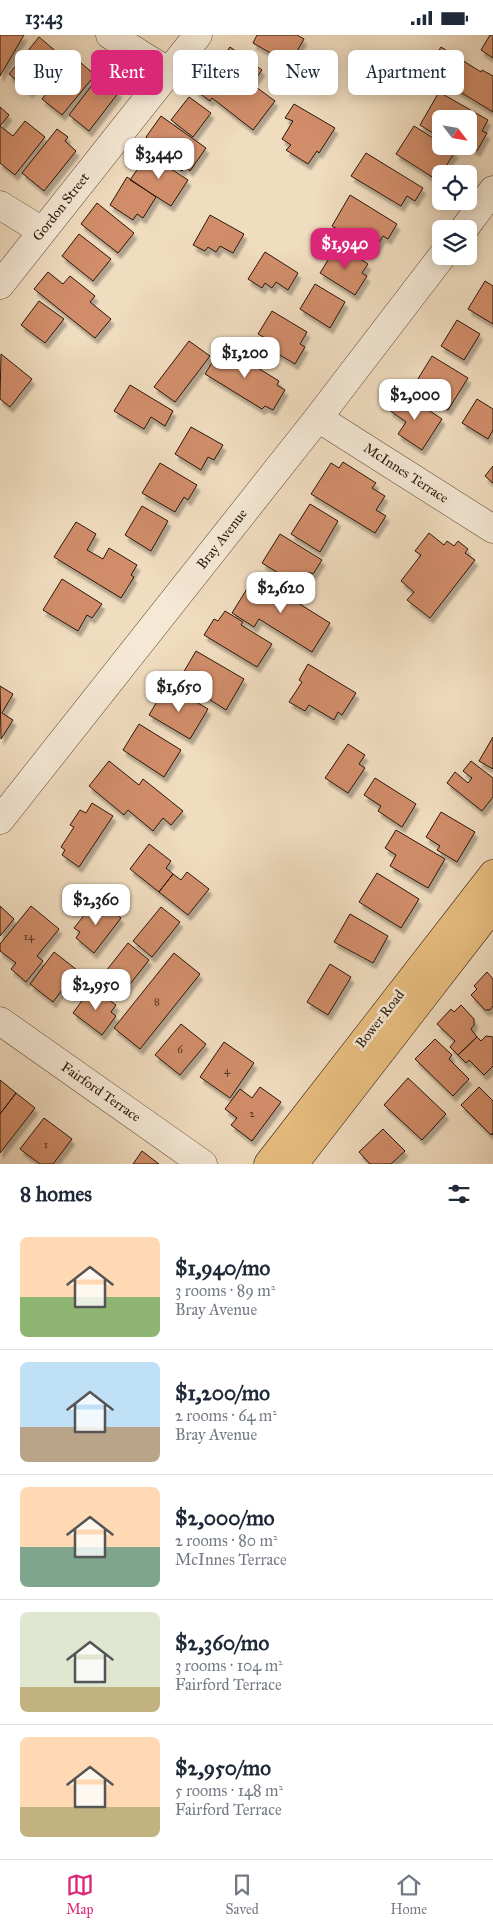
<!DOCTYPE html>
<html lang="en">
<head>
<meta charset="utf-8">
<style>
	body { margin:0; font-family:"IM FELL Great Primer",serif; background:#f2f2f3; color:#1f2937; height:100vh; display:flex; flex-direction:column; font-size:19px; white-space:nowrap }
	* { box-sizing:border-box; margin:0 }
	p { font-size:16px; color:#747a83 }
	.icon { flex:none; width:28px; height:28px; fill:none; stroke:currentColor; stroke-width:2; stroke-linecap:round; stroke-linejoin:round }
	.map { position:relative; height:1129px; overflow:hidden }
	.details { display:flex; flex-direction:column; background:#fff; flex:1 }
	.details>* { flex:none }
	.top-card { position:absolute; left:15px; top:15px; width:464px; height:45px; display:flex; gap:10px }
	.needle { width:32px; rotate:121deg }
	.tools { position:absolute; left:432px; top:75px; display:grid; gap:10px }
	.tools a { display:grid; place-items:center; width:45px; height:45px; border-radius:8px; background:#fff; box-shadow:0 2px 12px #0003; font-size:25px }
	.price { position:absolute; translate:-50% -42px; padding:0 11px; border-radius:10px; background:#fff; color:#222; font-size:16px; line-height:32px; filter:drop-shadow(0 1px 2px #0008) }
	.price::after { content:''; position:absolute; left:50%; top:30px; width:15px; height:11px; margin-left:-8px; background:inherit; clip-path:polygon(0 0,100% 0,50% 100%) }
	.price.on { background:#db2777; color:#fff }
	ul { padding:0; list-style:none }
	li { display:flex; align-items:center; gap:15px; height:125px; padding:0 20px }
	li+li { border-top:1px solid #e0e1e3 }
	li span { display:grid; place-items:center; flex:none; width:140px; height:100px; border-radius:8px; color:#555 }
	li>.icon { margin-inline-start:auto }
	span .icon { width:60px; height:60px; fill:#fffc; stroke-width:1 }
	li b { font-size:21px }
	h2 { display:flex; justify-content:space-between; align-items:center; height:60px; padding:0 20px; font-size:21px }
	.pill { padding:0 18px; border-radius:8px; background:#fff; box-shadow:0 2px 12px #0003; font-size:18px; line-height:45px }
	.pill.on { background:#db2777; color:#fff }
	.status { display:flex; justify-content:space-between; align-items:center; height:35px; padding:0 25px; background:#fff; direction:ltr }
	.status svg { height:14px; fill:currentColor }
	.menu { display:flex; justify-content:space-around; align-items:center; height:70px; border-top:1px solid #e0e1e3; background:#fff; font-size:14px; color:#747a83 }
	.menu a { display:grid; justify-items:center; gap:2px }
	.menu .on { color:#db2777 }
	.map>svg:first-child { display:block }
	.building { fill:#d18d6b; stroke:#2a1607; filter:url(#shadow) }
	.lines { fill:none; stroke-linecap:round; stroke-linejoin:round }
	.minor-casing { stroke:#5c4835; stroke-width:29 }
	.major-casing { stroke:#2a1607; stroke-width:29 }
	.minor { stroke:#f5e8d5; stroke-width:28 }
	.major { stroke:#e8be80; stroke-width:28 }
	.labels { text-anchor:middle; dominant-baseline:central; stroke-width:5; stroke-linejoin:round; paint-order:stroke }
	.number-label { font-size:11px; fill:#543420 }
	.street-label { font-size:14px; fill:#2a1607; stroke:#f5e8d5 }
</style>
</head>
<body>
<div class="status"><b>13:43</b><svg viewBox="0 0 49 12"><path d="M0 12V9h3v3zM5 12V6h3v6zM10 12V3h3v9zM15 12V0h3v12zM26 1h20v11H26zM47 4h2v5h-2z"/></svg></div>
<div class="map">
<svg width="493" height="1129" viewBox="0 0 493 1129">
	<defs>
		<filter id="shadow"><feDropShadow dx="3" dy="5.5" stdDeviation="1" flood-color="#0004"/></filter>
	</defs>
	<rect width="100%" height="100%" fill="#f0dcbf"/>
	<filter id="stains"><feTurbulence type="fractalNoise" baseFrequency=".004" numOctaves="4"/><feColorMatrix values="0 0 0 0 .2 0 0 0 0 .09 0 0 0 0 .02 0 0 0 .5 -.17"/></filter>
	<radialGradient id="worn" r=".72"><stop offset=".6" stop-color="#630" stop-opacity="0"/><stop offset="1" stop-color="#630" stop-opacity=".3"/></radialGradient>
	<!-- building -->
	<path class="building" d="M0,0H24L0,41Z
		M257,0H297L304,4L293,23L284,19L281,24L253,8Z
		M490,0H493V23L481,15Z
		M39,2L59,19L55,23L66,32L74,22L95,40L62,80L42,64L52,51L42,42L30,57L9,39Z
		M230,12L262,35L252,49L275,66L253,95L212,63L210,66L195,55L201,46L197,43L207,31L213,35Z
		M441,12L481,37L482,35L493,41V77L426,36Z
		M99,41L119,57L89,96L69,80Z
		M439,57L488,85L482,96L487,98L477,116L469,111V84H441V103L420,90Z
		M189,62L211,78L193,102L171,85Z
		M294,69L335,93L319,118L317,116L308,129L286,115L291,110L282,104L293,86L285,83Z
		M0,72L9,80L0,91L13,101L25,86L45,102L15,140L0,128Z
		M161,81L206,113L190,136L185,132L182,136L147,111L151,106L146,102Z
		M414,91L441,108V111H446L455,117L437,145L396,119Z
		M57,94L68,102L65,106L76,116L44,156L22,138Z
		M366,118L423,153L415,166L407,161L401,171L351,141Z
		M148,119L188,145L171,171L130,145Z
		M127,142L156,162L143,183L137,179L133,185L110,170Z
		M350,160L397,189L388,204L383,201L374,216L332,191Z
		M97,168L134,198L118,218L81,189Z
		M210,180L244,199L233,218L220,211L216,217L208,212L205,216L193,210Z
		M79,199L111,224L93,246L62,221Z
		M338,209L368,229L362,238L367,241L355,260L320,238Z
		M265,217L298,238L288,255L276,247L272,253L265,248L262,253L248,244Z
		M48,237L63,249L70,241L95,261L90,267L111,284L95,303L34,254Z
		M485,246L493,251V289L468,274Z
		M315,249L345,267L330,293L300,274Z
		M39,266L64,284L45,308L21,290Z
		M272,276L307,297L300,309L305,312L295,329L275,317L279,311L258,299Z
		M457,285L480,299L464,325L441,311Z
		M189,306L210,321L175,367L154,352Z
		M222,311L279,346L277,350L285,355L273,375L265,371L262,374L205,339Z
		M1,319L32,344L10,372L0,364Z
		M432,321L468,343L448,375L413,352Z
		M130,350L173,376L165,391L151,382L144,394L114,376Z
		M401,357L442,384L422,415L398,399L406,387L389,375Z
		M477,364L493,374V395L488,404L462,388Z
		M191,392L223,410L214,425L208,422L201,435L175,419Z
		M343,427L376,448L372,453L385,461L376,475L386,481L375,498L311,459L331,428L339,433Z
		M160,428L197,450L188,465L184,462L175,477L142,458Z
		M493,431V448L485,441Z
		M310,469L338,486L320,517L291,499Z
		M142,471L168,486L151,516L125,500Z
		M76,487L96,499L87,515L103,524L109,513L137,530L131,540L134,542L121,563L54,522Z
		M429,498L444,510L447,506L454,511L458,506L468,514L465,518L475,525L430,583L407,565L414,557L401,546L421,520L415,516Z
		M280,499L322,525L313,539L309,537L300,551L262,528Z
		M255,541L330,588L312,617L259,584L254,592L232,578Z
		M62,544L102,569L92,583L87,580L78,596L43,575Z
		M225,576L243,587L241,590L272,609L257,632L204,600L214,584L218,586Z
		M196,616L244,644L226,675L179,645Z
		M308,629L356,658L342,680L338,677L334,685L309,670L305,676L289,667L302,647L299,645Z
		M0,651L13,659L2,678L13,685L1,704Z
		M171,652L208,674L190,704L149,680L161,660L164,663Z
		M139,689L181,715L164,742L123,715Z
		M493,702V734L479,726Z
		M348,709L365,720L359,729L365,733L348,758L325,743Z
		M109,726L139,750L143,744L183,776L171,790L163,783L153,796L128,775L124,780L89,751Z
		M471,726L493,743V762L482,776L447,748L455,737L468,748L472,743L463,736Z
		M375,743L416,769L402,792L378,776L381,771L364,760Z
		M92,768L113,781L79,832L62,820L65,815L61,812L74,792L70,790L80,775L86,778Z
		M441,777L475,797L457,827L437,815L440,811L426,802Z
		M396,795L445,824L428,853L390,831L396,820L385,813Z
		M149,809L171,826L166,833L173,839L159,857L130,834Z
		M187,837L209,854L188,880L159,857L173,839L181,845Z
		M377,838L419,864L401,893L359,867Z
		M97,864L121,883L94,918L76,903L80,897L74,893Z
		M0,871L14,884L0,901Z
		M31,871L59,894L37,921L43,926L26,947L11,934L16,928L0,916V909Z
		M161,872L180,887L152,922L133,906Z
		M350,879L388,901L373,928L334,907Z
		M128,908L149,925L123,958L102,941Z
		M54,917L77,935L53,967L30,949Z
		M174,918L200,939L140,1014L114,993Z
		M330,929L351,942L328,980L307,967Z
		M487,937L493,944V971L490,975H485L471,960L477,954L474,951Z
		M92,952L116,970L111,977L116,981L102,1000L73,978Z
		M461,970L474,984V990L471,994L477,1002L458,1020L450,1012L455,1006L437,989L451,974L454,977Z
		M181,989L206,1009L180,1040L155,1020Z
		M486,1001L493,1002V1031L484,1040L469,1025L466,1028L458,1020L477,1002L481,1006Z
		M435,1004L452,1020L449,1024L469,1044L453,1061L415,1024Z
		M224,1007L254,1028L230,1063L200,1042Z
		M408,1043L446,1079L422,1105L384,1070Z
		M0,1045L16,1058L0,1079Z
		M260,1052L281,1067L252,1106L231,1090L237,1083L225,1074L240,1054L252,1063Z
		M479,1052L493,1066V1100L492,1098L491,1100L461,1070Z
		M16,1058L35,1073L0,1118V1079Z
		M44,1083L72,1104L53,1129H40L20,1114Z
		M383,1094L405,1116L391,1129H370L359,1117Z
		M142,1116L159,1129H133Z"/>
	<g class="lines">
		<defs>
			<path id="minor" d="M110,0L169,37
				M0,170L42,196
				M464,194L493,155
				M0,250L198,0
				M318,383L493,494
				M0,785L318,383L442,221
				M0,986L203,1129"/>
			<path id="major" d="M268,1129L493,839
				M294,1129L493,872"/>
		</defs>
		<!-- minor casing -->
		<use href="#minor" class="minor-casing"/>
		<!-- major casing -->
		<use href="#major" class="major-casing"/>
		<!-- minor -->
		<use href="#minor" class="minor"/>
		<!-- major -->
		<use href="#major" class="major"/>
	</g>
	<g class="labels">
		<!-- number labels -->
		<g class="number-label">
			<text x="29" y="901">14</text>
			<text x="157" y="966">8</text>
			<text x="180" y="1014">6</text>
			<text x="227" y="1035">4</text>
			<text x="252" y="1078">2</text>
			<text x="46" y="1109">1</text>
		</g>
		<!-- street labels -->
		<g class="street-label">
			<text transform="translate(61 172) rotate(-52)">Gordon Street</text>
			<text transform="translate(406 438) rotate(33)">McInnes Terrace</text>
			<text transform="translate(222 504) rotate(-52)">Bray Avenue</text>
			<text transform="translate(380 984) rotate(-52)">Bower Road</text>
			<text transform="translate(101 1057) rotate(35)">Fairford Terrace</text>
		</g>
	</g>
	<rect width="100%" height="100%" filter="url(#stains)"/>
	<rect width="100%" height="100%" fill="url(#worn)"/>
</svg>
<div class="tools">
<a><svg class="needle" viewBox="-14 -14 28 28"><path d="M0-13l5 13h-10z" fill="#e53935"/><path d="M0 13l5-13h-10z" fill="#747a83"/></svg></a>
<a><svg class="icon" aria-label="locate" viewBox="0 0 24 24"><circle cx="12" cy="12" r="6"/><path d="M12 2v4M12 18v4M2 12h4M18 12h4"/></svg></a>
<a><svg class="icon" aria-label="layers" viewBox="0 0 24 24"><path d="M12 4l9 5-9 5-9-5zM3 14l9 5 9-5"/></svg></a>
</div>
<b class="price" style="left:159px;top:145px">$3,440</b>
<b class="price on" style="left:345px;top:235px">$1,940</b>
<b class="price" style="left:245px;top:344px">$1,200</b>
<b class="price" style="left:415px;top:386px">$2,000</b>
<b class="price" style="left:281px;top:579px">$2,620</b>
<b class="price" style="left:179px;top:678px">$1,650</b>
<b class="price" style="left:96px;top:891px">$2,360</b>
<b class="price" style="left:96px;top:976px">$2,950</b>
<div class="top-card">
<a class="pill">Buy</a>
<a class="pill on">Rent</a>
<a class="pill">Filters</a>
<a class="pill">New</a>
<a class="pill">Apartment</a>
</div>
</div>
<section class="details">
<h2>8 homes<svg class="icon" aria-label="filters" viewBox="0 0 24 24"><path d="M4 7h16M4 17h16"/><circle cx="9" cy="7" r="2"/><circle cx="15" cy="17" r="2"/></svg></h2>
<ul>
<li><span style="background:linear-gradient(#ffd9b3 60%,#8fb573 0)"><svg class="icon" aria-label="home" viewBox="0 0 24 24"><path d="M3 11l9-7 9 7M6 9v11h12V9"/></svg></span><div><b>$1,940/mo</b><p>3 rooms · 89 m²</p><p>Bray Avenue</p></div></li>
<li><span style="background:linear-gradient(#bfe0f5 65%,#b9a48a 0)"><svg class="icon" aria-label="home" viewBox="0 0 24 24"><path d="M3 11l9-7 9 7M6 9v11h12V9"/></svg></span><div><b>$1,200/mo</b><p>2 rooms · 64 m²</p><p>Bray Avenue</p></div></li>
<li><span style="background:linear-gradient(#ffd9b3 60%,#7fa58c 0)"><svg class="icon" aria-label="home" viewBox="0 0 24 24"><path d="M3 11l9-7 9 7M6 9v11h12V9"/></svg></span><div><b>$2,000/mo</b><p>2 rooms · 80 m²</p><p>McInnes Terrace</p></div></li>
<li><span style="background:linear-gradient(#dfe7d0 75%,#c2b280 0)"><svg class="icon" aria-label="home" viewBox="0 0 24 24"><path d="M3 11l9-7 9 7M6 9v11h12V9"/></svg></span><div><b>$2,360/mo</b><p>3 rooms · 104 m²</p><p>Fairford Terrace</p></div></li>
<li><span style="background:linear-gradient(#ffd9b3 70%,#c2b280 0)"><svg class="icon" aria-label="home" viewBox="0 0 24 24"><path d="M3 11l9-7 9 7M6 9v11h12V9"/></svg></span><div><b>$2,950/mo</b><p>5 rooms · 148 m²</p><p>Fairford Terrace</p></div></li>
</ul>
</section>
<nav class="menu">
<a class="on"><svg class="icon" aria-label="map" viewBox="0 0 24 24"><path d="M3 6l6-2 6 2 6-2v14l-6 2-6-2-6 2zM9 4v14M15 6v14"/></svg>Map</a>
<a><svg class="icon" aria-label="saved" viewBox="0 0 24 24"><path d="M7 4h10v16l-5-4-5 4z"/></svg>Saved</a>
<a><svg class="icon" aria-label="home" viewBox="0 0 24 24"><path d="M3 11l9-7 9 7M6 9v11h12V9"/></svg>Home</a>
</nav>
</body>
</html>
